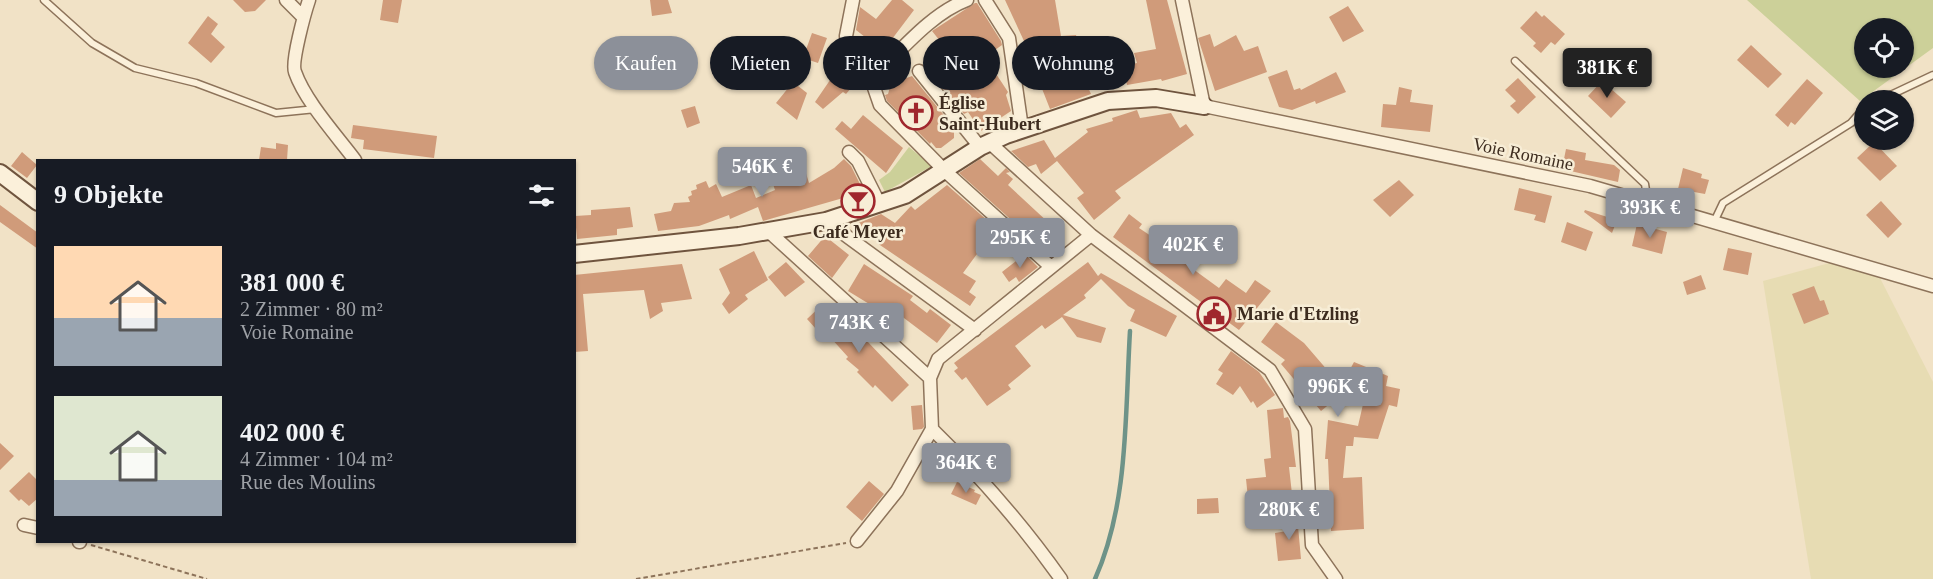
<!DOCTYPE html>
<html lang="de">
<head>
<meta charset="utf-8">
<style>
	body { margin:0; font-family:"Times New Roman",serif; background:#242831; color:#f1f3f6; height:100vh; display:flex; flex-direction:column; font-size:22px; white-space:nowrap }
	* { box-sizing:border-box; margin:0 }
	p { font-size:20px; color:#9ea1a6 }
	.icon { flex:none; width:33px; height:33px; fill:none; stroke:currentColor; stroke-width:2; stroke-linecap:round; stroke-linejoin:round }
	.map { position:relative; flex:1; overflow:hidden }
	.side { position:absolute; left:36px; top:159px; width:540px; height:384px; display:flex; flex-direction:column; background:#171b24; border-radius:0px; box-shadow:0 2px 4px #0004 }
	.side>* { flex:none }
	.banner { position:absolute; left:594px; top:36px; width:570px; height:54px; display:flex; gap:12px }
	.buttons { position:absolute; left:1854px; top:18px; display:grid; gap:12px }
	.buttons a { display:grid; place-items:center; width:60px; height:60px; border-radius:50%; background:#171b24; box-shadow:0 2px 4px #0004; font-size:30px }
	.price { position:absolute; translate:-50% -51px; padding:0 14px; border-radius:6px; background:#8c9099; color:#fff; font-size:20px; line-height:39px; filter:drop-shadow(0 2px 3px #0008) }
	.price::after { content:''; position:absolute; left:50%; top:36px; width:18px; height:14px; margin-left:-9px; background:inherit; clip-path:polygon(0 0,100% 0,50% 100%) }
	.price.selected { background:#222; color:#fff }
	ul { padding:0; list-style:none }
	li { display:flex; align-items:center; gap:18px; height:150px; padding:0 18px }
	li span { display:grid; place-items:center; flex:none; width:168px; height:120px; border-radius:0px; color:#555 }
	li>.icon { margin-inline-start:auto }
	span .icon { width:72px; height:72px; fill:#fffc; stroke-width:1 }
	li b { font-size:26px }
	h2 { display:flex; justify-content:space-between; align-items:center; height:72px; padding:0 18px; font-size:26px }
	.chip { padding:0 21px; border-radius:27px; background:#171b24; box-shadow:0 2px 4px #0004; font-size:21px; line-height:54px }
	.chip.selected { background:#8c9099; color:#fff }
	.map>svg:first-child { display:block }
	.farmland { fill:#e7dcb3 }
	.green { fill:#ccd099; fill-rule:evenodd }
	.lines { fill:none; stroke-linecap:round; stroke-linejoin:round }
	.stream { stroke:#6e9388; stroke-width:4.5 }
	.building { fill:#d09b7a }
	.lane-casing { stroke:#8d735a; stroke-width:9 }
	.street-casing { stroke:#8d735a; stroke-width:15 }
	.secondary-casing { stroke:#6f543e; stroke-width:20 }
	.path { stroke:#8d735a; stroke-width:2; stroke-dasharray:4.5 3; stroke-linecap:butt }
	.lane { stroke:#fbf0da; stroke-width:6 }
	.street { stroke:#fbf0da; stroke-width:12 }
	.secondary { stroke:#fbf0da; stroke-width:16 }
	.labels { text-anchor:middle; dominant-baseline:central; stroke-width:5; stroke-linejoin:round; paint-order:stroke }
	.poi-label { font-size:18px; font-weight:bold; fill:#3d2c1f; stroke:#f7edd6; text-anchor:start }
	.street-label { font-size:18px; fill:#3d2c1f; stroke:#f7edd6 }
</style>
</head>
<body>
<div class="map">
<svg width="1933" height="579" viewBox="0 0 1933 579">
	<rect width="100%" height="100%" fill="#f1e2c6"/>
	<!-- farmland -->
	<path class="farmland" d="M1833,262L1880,278L1933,382V579H1811L1763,281Z"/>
	<!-- green -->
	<path class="green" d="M1747,0H1933V48L1860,101ZM1904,28V68H1864V28Z
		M909,147L932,166L885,192L879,180L890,172Z"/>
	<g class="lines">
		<!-- stream -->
		<path class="stream" d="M1095,579C1129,503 1125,413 1130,331"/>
	</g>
	<!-- building -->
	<path class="building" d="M233,0H266L255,11L245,12Z
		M383,0H402L398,23L380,20Z
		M650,0H668L672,13L652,16Z
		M892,0H902L914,10L883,51L856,30L860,7L876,19Z
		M1005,0H1055L1061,36L1076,35L1079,46H1075V52L1059,53L1060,57L1036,67Z
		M1146,0H1167L1187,74L1162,81L1161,79L1127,85L1123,66L1137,63L1134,53L1156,49Z
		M975,3H977L1001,41L1002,45L985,57L1008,92L1006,95L1011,111L981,131L968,112L964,114L926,67L937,58L934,54L944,46L932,31Z
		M1348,6L1364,31L1343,42L1329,17Z
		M1536,11L1542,17L1544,15L1565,34L1555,45L1551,42L1541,53L1533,46L1536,43L1520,28Z
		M208,16L218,24L211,34L225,47L211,63L188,43Z
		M812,33L827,38L818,63L803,58Z
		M1210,34L1214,47L1236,35L1244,51L1258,46L1267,72L1215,91L1198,38Z
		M1751,45L1782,74L1768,88L1737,60Z
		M841,64L859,79L846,94L843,92L823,109L815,102Z
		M1287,70L1294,90L1300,88L1301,90L1336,72L1346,92L1316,104L1315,101L1292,110L1279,107L1268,77Z
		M1075,73L1079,84L1085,81L1091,94L1050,109L1037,76Z
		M912,76L952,125L949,127L954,133V138L941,148H936L931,142L930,144L887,101L885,95L888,94L891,84Z
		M1518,78L1536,97L1518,114L1510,106L1516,101L1505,90Z
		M1807,79L1823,93L1795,125L1791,122L1788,127L1775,115Z
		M1602,81L1626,102L1611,118L1588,96Z
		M793,82L807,93L797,120L776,103Z
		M1399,87L1412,90L1410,102L1433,105L1430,132L1381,127L1383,104L1396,105Z
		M695,106L700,123L687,128L681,110Z
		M1137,110L1140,118L1171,113L1180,128L1186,124L1194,135L1115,191L1121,198L1094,220L1077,198L1084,193L1057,161L1041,174L1036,164L1028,167L1011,151L1044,140L1055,158L1088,132L1086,129L1113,121L1112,118Z
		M863,115L903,148L886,173L835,129L842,121L851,129Z
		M353,125L437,136L434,158L363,149L364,140L351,138Z
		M1874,142L1897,166L1880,181L1857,158Z
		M276,143L288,145L287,160H259L261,147L276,149Z
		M1566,149L1586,153L1585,160L1614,165L1620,170L1618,182L1562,169Z
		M22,152L37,165L27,178L11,166Z
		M844,159L851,166L864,192L763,221L758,207L730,219L729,215L699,226L658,231L654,214L671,211L674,203L690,202L688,197L692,195L691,191L697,189L696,185L706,181L709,188L716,184L722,197L751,185L756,198L775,190L772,181L775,177L804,167L809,183L834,168Z
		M980,159L998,176L1006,168L1010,172L1006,173L1013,179L1008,185L1063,236L1048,253L959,173Z
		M1683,168L1702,174L1701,178L1709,180L1705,194L1678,189Z
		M1399,180L1414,195L1390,217L1373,200Z
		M947,185L1004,235L995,245L988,239L963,273L976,281L969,292L976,297L970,306L877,243L881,237L869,228L864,235L851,226L881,214L895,223L911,206L915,210Z
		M1519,188L1552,196L1545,223L1534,220L1536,215L1514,210Z
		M1881,201L1902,224L1888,238L1866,215Z
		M0,205L38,233V249L0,222Z
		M630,207L633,227L617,229V235L577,239L575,216L591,215V210Z
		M1585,210L1617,220L1612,233L1584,212Z
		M1129,214L1142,224L1139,228L1184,258L1182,261L1219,288L1226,279L1246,293L1255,280L1271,291L1239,330L1113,237Z
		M1567,222L1593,232L1586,251L1561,242Z
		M1637,224L1667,232L1662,254L1632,246Z
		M825,236L849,255L832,278L808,256Z
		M1728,248L1752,253L1748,275L1723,270Z
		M754,251L768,280L745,295L748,299L729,314L722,304L730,293L719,269Z
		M1025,254L1038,267L1019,282L1016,277L1009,282L1002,272Z
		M786,262L805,282L785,297L768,277Z
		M1088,262L1098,276L1101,273L1177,316L1166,337L1130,321L1135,310L1128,306L1101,279L1084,295L1086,298L1063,315L1106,328L1101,343L1077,337L1062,317L1045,329L1042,325L1015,346L1031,366L1008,385L1011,389L987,406L966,377L962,380L954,371L958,368L954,363Z
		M682,264L692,299L661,303L663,311L650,319L644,290L583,294L588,351L574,352V275Z
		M864,264L913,296L910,300L927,313L930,309L951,325L937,343L900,315L897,321L848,291Z
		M1701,275L1706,289L1687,295L1683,282Z
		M1814,286L1820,301L1824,300L1829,314L1804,324L1792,294Z
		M824,303L861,344L866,340L909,385L892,402L875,385L873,388L857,372L859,370L846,359L848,357L830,337L826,340L807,319Z
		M1276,322L1304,343L1341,386L1354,362L1388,376L1386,386L1400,389L1397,407L1389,405L1378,439L1354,437L1353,446H1346L1343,478L1362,477L1364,529L1331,531L1328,459H1325L1328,420L1358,426L1364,400L1353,385L1321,411L1281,364L1285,360L1261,342Z
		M1231,351L1259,372L1275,395L1257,408L1253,401L1251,403L1240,386L1233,395L1216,384L1223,373L1218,370Z
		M922,405L924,427L922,429L913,430L911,406Z
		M1283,408L1284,418L1288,417L1290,421L1296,467H1289L1292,494L1287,495L1288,505L1249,508L1246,479L1266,477L1264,459L1271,458L1267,410Z
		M0,443L14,456L0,470Z
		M29,472L38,481V498L29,506L21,499L19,501L9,491Z
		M869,481L884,494L862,521L846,507Z
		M957,482L975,490L974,492L981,495L976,505L951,494Z
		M1218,498L1219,513L1197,514V499Z
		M1297,515L1301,559L1278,561L1275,533L1287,531L1286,517Z"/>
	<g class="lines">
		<defs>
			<path id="lane" d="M44,0L92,43L135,68L196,83L276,113L316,109
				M1515,61L1645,184L1648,203
				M1880,100L1933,75
				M1714,222L1723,203L1851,123L1864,108"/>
			<path id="street" d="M286,0L303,17
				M309,0C305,12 291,62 295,72C305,101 337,136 355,160
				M853,0L846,36L850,54L871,79L880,105L945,171L1050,266
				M985,0L1009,38L1022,128
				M1182,0L1204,106L1590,186L1933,286
				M919,71L980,147
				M871,79C900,52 930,14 967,0
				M990,143L1091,235L1270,370L1305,429L1312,545L1336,579
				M849,152L858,161L879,203
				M826,221L975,330
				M767,230L930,378
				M24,525L38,528
				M857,541L897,491L932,429
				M79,542H80
				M1061,579C1022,524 980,476 932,429L930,378L938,359L1091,235"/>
			<path id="secondary" d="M0,173L38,202
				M574,254L739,236L826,221L905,195L980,147L1006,135L1108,101L1156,98L1204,106"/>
		</defs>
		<!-- lane casing -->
		<use href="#lane" class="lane-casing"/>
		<!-- street casing -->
		<use href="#street" class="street-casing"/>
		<!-- secondary casing -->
		<use href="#secondary" class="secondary-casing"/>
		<!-- path -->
		<path class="path" d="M91,545L207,579
			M636,579L846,543"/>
		<!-- lane -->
		<use href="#lane" class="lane"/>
		<!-- street -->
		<use href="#street" class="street"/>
		<!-- secondary -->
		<use href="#secondary" class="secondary"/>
	</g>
	<!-- icons -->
	<defs>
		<symbol id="church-ring" viewBox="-11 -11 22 22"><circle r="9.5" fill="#f7edd6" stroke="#a0272d" stroke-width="1.5"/><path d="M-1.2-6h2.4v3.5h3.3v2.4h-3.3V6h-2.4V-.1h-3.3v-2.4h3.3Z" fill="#a0272d"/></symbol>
		<symbol id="bar-ring" viewBox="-11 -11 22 22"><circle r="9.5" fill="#f7edd6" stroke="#a0272d" stroke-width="1.5"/><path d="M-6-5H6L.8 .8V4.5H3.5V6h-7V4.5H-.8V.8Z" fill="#a0272d"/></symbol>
		<symbol id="civic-ring" viewBox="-11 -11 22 22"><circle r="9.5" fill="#f7edd6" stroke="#a0272d" stroke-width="1.5"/><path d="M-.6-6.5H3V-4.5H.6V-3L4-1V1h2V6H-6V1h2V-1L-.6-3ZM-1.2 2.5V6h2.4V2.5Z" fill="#a0272d"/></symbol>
	</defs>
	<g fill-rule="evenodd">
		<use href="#church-ring" x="897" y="94" width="38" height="38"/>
		<use href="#bar-ring" x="839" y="182" width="38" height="38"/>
		<use href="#civic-ring" x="1195" y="295" width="38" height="38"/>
	</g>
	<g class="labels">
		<!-- poi labels -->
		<g class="poi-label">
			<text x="939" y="103">Église<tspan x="939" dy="21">Saint-Hubert</tspan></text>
			<text x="858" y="232" text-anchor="middle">Café Meyer</text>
			<text x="1237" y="314">Marie d'Etzling</text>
		</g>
		<!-- street labels -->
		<g class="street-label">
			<text transform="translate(1523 154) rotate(12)">Voie Romaine</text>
		</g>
	</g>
</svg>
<div class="buttons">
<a><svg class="icon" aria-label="locate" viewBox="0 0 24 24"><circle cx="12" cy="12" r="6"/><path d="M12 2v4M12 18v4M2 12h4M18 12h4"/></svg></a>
<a><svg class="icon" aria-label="layers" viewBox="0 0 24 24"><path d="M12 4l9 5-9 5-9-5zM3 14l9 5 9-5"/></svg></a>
</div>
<b class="price selected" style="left:1607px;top:99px">381K €</b>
<b class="price" style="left:762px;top:198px">546K €</b>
<b class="price" style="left:1650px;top:239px">393K €</b>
<b class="price" style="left:1020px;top:269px">295K €</b>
<b class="price" style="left:1193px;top:276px">402K €</b>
<b class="price" style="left:859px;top:354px">743K €</b>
<b class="price" style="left:1338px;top:418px">996K €</b>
<b class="price" style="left:966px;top:494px">364K €</b>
<b class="price" style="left:1289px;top:541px">280K €</b>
<div class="banner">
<a class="chip selected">Kaufen</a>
<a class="chip">Mieten</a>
<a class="chip">Filter</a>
<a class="chip">Neu</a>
<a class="chip">Wohnung</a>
</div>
<section class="side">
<h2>9 Objekte<svg class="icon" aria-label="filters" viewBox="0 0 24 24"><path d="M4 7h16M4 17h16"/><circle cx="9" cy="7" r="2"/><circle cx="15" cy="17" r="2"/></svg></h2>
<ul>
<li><span style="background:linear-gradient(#ffd9b3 60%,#9aa5b1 0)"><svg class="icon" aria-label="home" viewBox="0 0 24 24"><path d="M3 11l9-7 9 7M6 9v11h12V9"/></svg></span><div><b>381 000 €</b><p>2 Zimmer · 80 m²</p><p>Voie Romaine</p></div></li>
<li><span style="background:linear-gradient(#dfe7d0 70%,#9aa5b1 0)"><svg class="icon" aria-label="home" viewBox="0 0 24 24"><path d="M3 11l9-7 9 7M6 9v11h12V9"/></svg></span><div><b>402 000 €</b><p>4 Zimmer · 104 m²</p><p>Rue des Moulins</p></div></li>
</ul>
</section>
</div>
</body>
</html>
